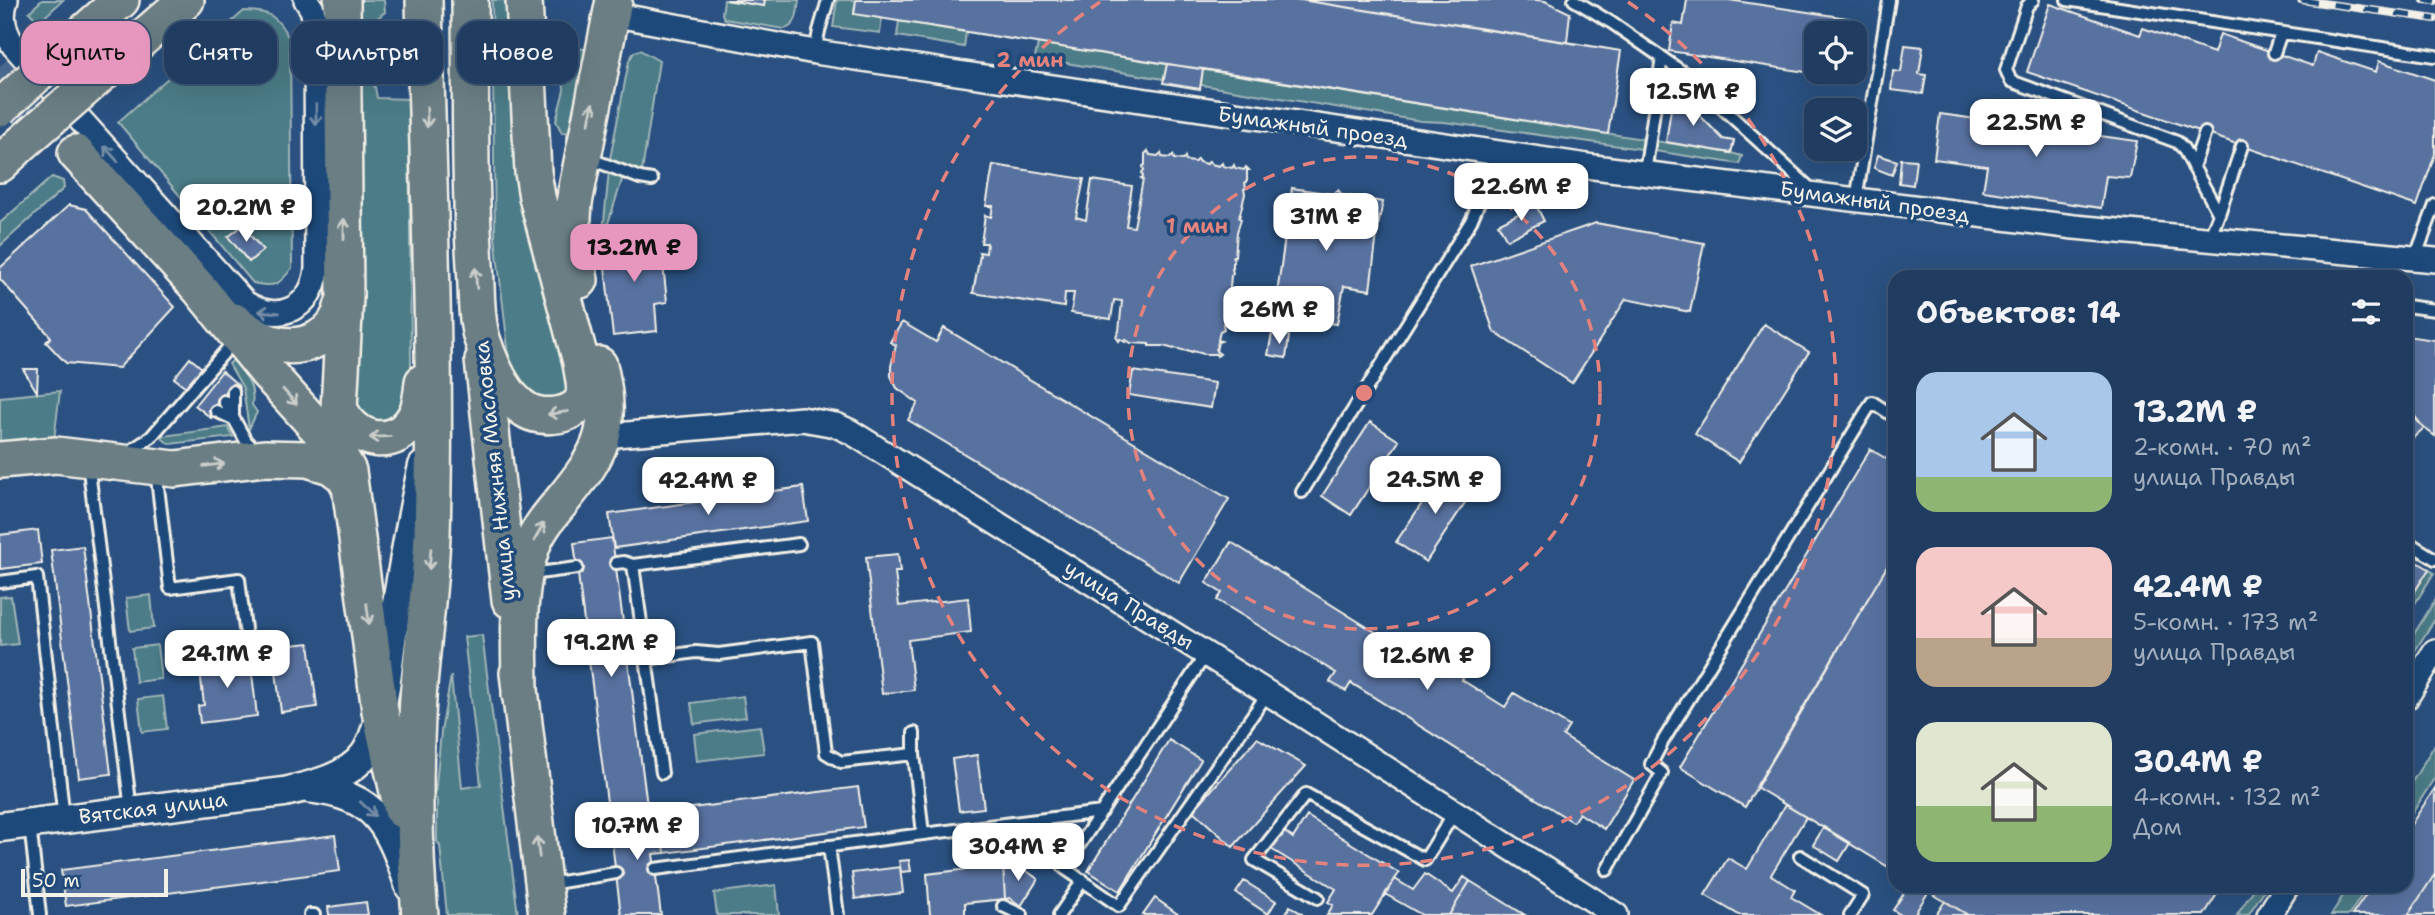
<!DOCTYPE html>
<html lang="ru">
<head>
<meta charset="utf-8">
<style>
	body { margin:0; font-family:"Shantell Sans",sans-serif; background:#2d486a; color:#f1f3f6; height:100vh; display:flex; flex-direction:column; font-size:26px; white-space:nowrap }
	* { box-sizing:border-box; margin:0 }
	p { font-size:23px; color:#a2aebd }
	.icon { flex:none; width:38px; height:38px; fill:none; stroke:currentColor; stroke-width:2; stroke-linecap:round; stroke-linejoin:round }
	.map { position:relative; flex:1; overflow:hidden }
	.sheet { position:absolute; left:1888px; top:270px; width:525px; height:623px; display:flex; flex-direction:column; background:#203d61; border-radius:21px; box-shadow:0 7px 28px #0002,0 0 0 2px #3d5676 }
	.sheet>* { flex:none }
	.guide { position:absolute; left:21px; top:21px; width:665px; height:63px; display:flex; gap:14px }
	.controls { position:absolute; left:1804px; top:21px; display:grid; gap:14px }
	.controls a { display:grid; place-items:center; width:63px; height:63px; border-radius:14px; background:#203d61; box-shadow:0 7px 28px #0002,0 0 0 2px #3d5676; font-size:35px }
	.scale { position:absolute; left:21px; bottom:18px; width:147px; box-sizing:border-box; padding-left:7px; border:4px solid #f4f1e8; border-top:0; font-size:19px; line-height:24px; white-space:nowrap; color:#f4f1e8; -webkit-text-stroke:5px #1f4a7a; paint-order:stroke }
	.price { position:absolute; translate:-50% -60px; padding:0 16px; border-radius:14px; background:#fff; color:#222; font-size:23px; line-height:46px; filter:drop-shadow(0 2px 4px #0008) }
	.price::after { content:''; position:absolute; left:50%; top:42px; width:21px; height:16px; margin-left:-10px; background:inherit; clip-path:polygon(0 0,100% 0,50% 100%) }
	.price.on { background:#e797bd; color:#111 }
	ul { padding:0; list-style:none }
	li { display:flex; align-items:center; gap:21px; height:175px; padding:0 28px }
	li span { display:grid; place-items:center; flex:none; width:196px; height:140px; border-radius:21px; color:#555 }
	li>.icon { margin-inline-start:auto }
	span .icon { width:84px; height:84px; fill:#fffc; stroke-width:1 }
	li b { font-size:30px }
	h2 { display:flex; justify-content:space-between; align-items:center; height:84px; padding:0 28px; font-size:30px }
	.pill { padding:0 24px; border-radius:21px; background:#203d61; box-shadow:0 7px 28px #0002,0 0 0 2px #3d5676; font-size:24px; line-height:63px }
	.pill.on { background:#e797bd; color:#111 }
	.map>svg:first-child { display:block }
	.green { fill:#4c7c87; stroke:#a0b6b8; stroke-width:2 }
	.building { fill:#5872a0; stroke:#f4f1e8; stroke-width:2 }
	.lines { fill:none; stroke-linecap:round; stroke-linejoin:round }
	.primary-tunnel { stroke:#486990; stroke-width:35; stroke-dasharray:35 18; stroke-linecap:butt }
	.service-casing { stroke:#f4f1e8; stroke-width:16 }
	.minor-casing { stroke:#f4f1e8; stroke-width:28 }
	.tertiary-casing { stroke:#f4f1e8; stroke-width:33 }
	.primary-casing { stroke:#f4f1e8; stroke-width:40 }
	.service { stroke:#1f4a7a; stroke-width:10 }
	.minor { stroke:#1f4a7a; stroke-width:23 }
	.tertiary { stroke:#1f4a7a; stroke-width:28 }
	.primary { stroke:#6b7e84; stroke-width:35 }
	.rail-casing { stroke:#f4f1e8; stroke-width:8 }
	.rail { stroke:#1f4a7a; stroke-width:5; stroke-dasharray:16; stroke-linecap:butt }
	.primary-bridge-casing { stroke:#f4f1e8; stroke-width:40; stroke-linecap:butt }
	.primary-bridge { stroke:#6b7e84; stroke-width:35 }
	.oneway { stroke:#cbceca }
	.oneway2 { stroke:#748da6 }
	.ring { fill:none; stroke:#e4827e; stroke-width:3.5; stroke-dasharray:12 9 }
	.labels { text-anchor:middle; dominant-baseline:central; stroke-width:7; stroke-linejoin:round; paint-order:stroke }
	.street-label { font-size:21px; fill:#f4f1e8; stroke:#1f4a7a }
	.centre { fill:#e4827e; stroke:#1f4a7a; stroke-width:3.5 }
	.ring-label { font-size:21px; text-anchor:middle; font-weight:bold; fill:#e4827e; stroke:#1f4a7a; stroke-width:7; stroke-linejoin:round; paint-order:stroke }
</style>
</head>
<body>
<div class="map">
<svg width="2435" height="915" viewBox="0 0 2435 915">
	<rect width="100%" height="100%" fill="#2a5181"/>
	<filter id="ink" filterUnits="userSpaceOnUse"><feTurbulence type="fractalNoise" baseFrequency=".0143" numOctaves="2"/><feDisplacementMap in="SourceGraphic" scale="14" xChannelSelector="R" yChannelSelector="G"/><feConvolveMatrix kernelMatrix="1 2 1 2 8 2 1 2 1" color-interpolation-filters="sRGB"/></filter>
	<g filter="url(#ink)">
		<!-- green -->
		<path class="green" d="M42,0H63L39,22L29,12Z
			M360,0H384L385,12L375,20H359Z
			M492,0H513L577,379L560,402L525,394L510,365L495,237Z
			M724,0L764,6L765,0H799C797,12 798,26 784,29L725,19L722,14Z
			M837,0H856L854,14L882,18L880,33L833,27Z
			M244,11C271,11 277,16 290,40L292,268C279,285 275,288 253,283L118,122Z
			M899,21L966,32L964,47L897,36Z
			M1038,43L1167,64L1164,79L1035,58Z
			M561,46L592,50L570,140L566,139V132L562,133L556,121L564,90Z
			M640,50L659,61L642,172L610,159L629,61L634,52Z
			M1203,69L1643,139L1641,149L1444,122L1421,121L1201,85Z
			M367,81L371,82L375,87L377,98L409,99L411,366V400L405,416L365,426L348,390L360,84Z
			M1655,141L1731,153L1742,156L1739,164L1654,151Z
			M609,171L623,177L602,242Z
			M52,177L63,181L64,188L0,246V223Z
			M233,360C246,375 255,385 252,405L257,412L249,429L243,388L229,364Z
			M60,391L54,440L0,446V397Z
			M228,427L233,437L169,444L163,439V436Z
			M2429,569L2434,573L2406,618V605Z
			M151,595L154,628L130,631L126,598Z
			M11,596L18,644L0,646V597Z
			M2435,600V619L2406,665V647Z
			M482,635L518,915H447L440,846L437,841V801L435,796L441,732L451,676L462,788L481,785L464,637Z
			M157,645L161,679L136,682L132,648Z
			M163,696L167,729L142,732L138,699Z
			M743,696L746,717L694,724L691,703Z
			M760,726L764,753L697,761L694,734Z
			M2435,744V777L2406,823V792Z
			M776,885L779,915H717L714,893Z
			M2256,886H2267L2248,915H2237Z
			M2349,886H2368L2349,915H2331Z"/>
		<!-- building -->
		<path class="building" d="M726,0H765L764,6Z
			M856,0H1537L1545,1L1570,13L1567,42L1621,51L1608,134L1203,69L1200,89L1163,83L1167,64L854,14Z
			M856,0H1301L1621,51L1608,134L854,14Z
			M1301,0H1537L1545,1L1570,13L1567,42Z
			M1687,0H1729L1854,19L1852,33H1816V72H1846L1845,78L1669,51L1673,23L1683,25Z
			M2050,4L2140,35L2143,28L2214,53L2220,34L2313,66L2317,52L2376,72L2379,61L2435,80V154L2417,206L2027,72Z
			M1905,45L1923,47L1919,74L1926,75L1923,94L1891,90L1893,71L1901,72Z
			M1167,64L1203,69L1200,89L1163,83Z
			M1674,89L1723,139L1734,141L1731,153L1666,142Z
			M1940,114L2137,141L2130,178L2106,176L2101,208L1983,191L1987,166L1934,159Z
			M1840,149H1853L1852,156L1840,154Z
			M1148,151L1150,155L1158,156L1161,153L1162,157L1170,158L1173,155L1174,159L1183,160L1185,157L1186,161L1195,162L1197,159L1199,162L1207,164L1209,161L1211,164L1219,166L1222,163L1223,166L1232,168L1234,165L1235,168L1244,170L1246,167L1249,170H1247V182L1245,183L1246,188L1244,189L1245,194L1239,218L1241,219L1237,232L1235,256H1233L1234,262H1233V268H1232L1233,274L1231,275L1229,299H1227L1228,305L1224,316L1226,317L1223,324L1224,329L1220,331L1218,340L1221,341L1218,342L1216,351L1220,354L1217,356L1216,354H1204L1193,351L1192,352L1187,350L1186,351L1175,348L1174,349L1163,346H1149V344L1131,343L1126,340L1125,342L1120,339L1119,341L1116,337L1119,331L1122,301L1114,300L1111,319L1071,313L1074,293H1065L1064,307L973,293L980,255L979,252L986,253L987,243H981L985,215L991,217L993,206H986L993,165L1084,179L1076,217L1086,220L1092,180L1132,186L1126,226L1134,227L1143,179L1141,178L1143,177L1142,172L1144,171L1143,166L1145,165V154Z
			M1878,155L1897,161L1892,175L1874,168Z
			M1901,159L1916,160L1913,185L1899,183Z
			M1292,188L1333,194L1338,190L1342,195L1383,202L1378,226L1370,290L1344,286L1337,324L1274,315Z
			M69,205L86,209L175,307L119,368L66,363L46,342L51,337L0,279V268Z
			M1536,205L1544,221L1507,240L1498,224Z
			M1596,223L1704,243L1690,312L1626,299L1572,383L1494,332L1471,266Z
			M242,226L263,250L249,262L228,237Z
			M660,236L667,302L655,304L657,331L613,336L602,242Z
			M902,322L936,342L944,328L1229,499L1179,583L908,420L918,403L897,388L891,376V366L896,345L890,342Z
			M1764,324L1809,352L1739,462L1695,434Z
			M1272,333L1289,336L1286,358L1268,355Z
			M2406,336L2435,340V436L2424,428L2406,405Z
			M190,358L202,368L186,387L174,378Z
			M23,369H38L37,392Z
			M222,371L238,385L211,418L195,405Z
			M1133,371L1215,383L1211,408L1129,395Z
			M2413,416L2424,428L2413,438L2406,430V422Z
			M1370,422L1399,441L1351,515L1322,496Z
			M1870,449L1895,464V553L1745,807L1680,767Z
			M1445,469L1474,489L1426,562L1396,542Z
			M803,487L808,521L614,548L609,514Z
			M38,530L42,564L0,569V535Z
			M612,538L648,813L609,818L574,543Z
			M1231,542L1428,665L1441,645L1472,664L1462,680L1505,707L1514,693L1569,726L1563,736L1634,780L1604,829L1579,813L1573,822L1351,683L1346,691L1330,682L1336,673L1217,600L1222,593L1206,583Z
			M83,546L111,774L79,778L51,550Z
			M1895,553V871L1756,787Z
			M898,554L900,572H895L899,606L968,598L971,632L908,640L914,690L882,694L866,557Z
			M2406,555L2429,569L2406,605Z
			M309,643L317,707L281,712L273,647Z
			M250,656L257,716L200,723L198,706L204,705L199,662Z
			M1257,738L1306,766L1233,847L1193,811Z
			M1169,740L1201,760L1120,891L1088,871Z
			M977,755L984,808L959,811L952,759Z
			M858,787L864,827L665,853L660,812Z
			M2435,788V874L2408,915H2352L2372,886H2406V832Z
			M1785,805L1806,817L1771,875L1795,890L1791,897L1821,915H1739L1705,895L1728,858L1747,869Z
			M660,812L665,853L653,854L661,915H621L609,818Z
			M1307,816L1399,873L1372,915H1327L1333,905L1328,902L1336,889L1271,849L1282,830L1293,838Z
			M1824,827L1850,843L1839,861L1813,845Z
			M335,835L340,871L66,906L61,870Z
			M909,860L911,871L901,872L899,861Z
			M1017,864L1038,879L1021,906L1010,898L1005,899L1003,865Z
			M1003,865L1005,899L965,903V915H930L927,874Z
			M900,867L903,893L855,899L852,873Z
			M1425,874L1453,893L1464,877L1470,881L1449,915H1422L1385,894L1395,879L1413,890Z
			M2435,874V915H2408Z
			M1244,881L1276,901L1268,914L1236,893Z
			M1470,881L1525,915H1449Z
			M1909,886H1919L1929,891L1914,915H1901L1893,910Z
			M1919,886H2222L2204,915H1968Z
			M1155,898L1179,915H1143Z
			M1945,901L1968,915H1936Z
			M366,902L368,915H329L328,907Z
			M1290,906L1302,914L1301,915H1285Z"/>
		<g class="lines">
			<!-- primary-tunnel -->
			<path class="primary-tunnel" d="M0,66L76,153"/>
			<defs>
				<path id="service" d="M1574,0L1612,23L1684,73L1813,191
					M2033,0L2027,6L2008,64L2006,70L2011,81L2177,142L2183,148L2219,214L2209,239
					M2067,0L2435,56
					M815,52L819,31L828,0
					M2274,53L2281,33
					M588,158L640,178L652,180
					M2193,167L2205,133
					M1645,173L1662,57
					M1856,200L1889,0
					M2219,214L2242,146
					M2415,258L2435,205
					M2406,306L2435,310
					M224,401L246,441L257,452
					M216,411L233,419V391
					M126,454L151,437L235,340
					M88,462L131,810
					M156,470L170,588L239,579L245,629
					M1302,492L1471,221L1494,167L1496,154
					M2406,541L2435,559
					M616,563L624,562L633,565
					M531,574L577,568
					M0,582L37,577L64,819
					M1206,654L1064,868L1119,906L1268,693
					M646,659L696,652L719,654L812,642L826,753L841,762L914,754L923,834L655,869
					M914,733V754
					M662,773L633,565L799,544
					M30,824L40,915
					M923,834L1102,812
					M829,846L838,915
					M1800,856L1863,895L1850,915
					M1607,870L1662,773L1651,764L1663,741L1872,402L1895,417
					M549,884L616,873
					M1318,898L1254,860L1306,794L1425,860L1454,813
					M1003,906L1022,915
					M310,915H314
					M1059,915L1083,880"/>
				<path id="minor" d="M6,0C0,17 4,32 14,46L245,303C279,324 312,309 317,269L316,25L312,9L306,0
					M611,14L815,52L1594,167L2074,227L2435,260
					M604,436L802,419L836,425L851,432L1268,693L1616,915
					M2406,698L2435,651
					M2269,915L2287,886"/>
				<path id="tertiary" d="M308,788C378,795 390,827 410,887
					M0,827L284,792C311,786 348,778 365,754C383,728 387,667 392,634C401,578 410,522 423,466"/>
				<path id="primary" d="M342,0L345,297L339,408C354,443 396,452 416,415C421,405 422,393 423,382
					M470,0C471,88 469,177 475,265C477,289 475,316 482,339C490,363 504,397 526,410C541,420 576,417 583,398C587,388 582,373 581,362L537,197L533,172L524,0
					M55,58L121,0
					M83,90L186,0
					M76,153L199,288L267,372L334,446L348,471L380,711L402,810
					M0,164L20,145
					M580,280L572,231L574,203L614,0
					M234,321C246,330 258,339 272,343C303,352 337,337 343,304
					M483,360L510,600
					M0,460L56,455L175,469L264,458L308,459L331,466L344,476L349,485
					M518,673L547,915
					M520,695C520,646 515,593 532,546C538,529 550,515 561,502C602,452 614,431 599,365
					M420,915C413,843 414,770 418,698C422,644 430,589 432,535C437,357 428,178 424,0"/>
			</defs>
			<!-- service casing -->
			<use href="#service" class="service-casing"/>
			<!-- minor casing -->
			<use href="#minor" class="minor-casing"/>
			<!-- tertiary casing -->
			<use href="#tertiary" class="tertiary-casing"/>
			<!-- primary casing -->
			<use href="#primary" class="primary-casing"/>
			<!-- service -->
			<use href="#service" class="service"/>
			<!-- minor -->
			<use href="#minor" class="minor"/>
			<!-- tertiary -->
			<use href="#tertiary" class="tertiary"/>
			<!-- primary -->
			<use href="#primary" class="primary"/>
			<defs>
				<path id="rail" d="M2301,0L2435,19
					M2424,0L2435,1"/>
			</defs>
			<!-- rail casing -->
			<use href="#rail" class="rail-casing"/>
			<!-- rail -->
			<use href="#rail" class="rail"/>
			<defs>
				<path id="primary-bridge" d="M0,108L55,58
					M20,145L83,90"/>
			</defs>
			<!-- primary-bridge casing -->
			<use href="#primary-bridge" class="primary-bridge-casing"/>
			<!-- primary-bridge -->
			<use href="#primary-bridge" class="primary-bridge"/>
		</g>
		<!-- one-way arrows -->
		<defs><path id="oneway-shaft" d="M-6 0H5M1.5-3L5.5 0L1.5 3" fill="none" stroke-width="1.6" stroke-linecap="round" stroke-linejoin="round" transform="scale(1.75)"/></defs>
		<g class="oneway">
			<use href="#oneway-shaft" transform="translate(591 113) rotate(-79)"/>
			<use href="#oneway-shaft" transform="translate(427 117) rotate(89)"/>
			<use href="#oneway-shaft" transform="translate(344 229) rotate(-90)"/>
			<use href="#oneway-shaft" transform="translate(476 278) rotate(-94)"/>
			<use href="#oneway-shaft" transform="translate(290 397) rotate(48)"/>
			<use href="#oneway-shaft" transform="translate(558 413) rotate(171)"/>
			<use href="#oneway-shaft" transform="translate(380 437) rotate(177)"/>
			<use href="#oneway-shaft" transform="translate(214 465) rotate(-8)"/>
			<use href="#oneway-shaft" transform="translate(539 532) rotate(-61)"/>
			<use href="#oneway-shaft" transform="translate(430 559) rotate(95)"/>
			<use href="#oneway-shaft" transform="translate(368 614) rotate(83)"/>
			<use href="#oneway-shaft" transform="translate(538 847) rotate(-97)"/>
		</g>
		<g class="oneway2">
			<use href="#oneway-shaft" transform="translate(316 115) rotate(90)"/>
			<use href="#oneway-shaft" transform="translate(111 154) rotate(-132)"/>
			<use href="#oneway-shaft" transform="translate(269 312) rotate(-175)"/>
			<use href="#oneway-shaft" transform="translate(368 809) rotate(43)"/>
		</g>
	</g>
	<!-- distance rings -->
	<g class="ring">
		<circle cx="1364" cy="393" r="236"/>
		<path d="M1628 2A472 472 0 1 1 1100 2"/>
	</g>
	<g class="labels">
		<!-- street labels -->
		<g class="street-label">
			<text transform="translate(1313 127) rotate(8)">Бумажный проезд</text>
			<text transform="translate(1875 202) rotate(8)">Бумажный проезд</text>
			<text transform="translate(495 471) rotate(-96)">улица Нижняя Масловка</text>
			<text transform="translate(1129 605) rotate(32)">улица Правды</text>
			<text transform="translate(153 808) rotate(-7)">Вятская улица</text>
		</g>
	</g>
	<circle cx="1364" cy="393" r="10" class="centre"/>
	<g class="ring-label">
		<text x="1030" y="67">2 мин</text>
		<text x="1197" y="233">1 мин</text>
	</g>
</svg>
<div class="controls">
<a><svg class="icon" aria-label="locate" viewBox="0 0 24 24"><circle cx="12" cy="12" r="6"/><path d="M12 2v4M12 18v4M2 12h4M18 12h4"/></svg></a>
<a><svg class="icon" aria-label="layers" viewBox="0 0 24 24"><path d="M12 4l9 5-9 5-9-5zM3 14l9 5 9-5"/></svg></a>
</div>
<div class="scale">50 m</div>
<b class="price" style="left:1693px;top:128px">12.5M ₽</b>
<b class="price" style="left:2036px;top:159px">22.5M ₽</b>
<b class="price" style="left:1521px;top:223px">22.6M ₽</b>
<b class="price" style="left:246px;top:244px">20.2M ₽</b>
<b class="price" style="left:1326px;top:253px">31M ₽</b>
<b class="price on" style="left:634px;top:284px">13.2M ₽</b>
<b class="price" style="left:1279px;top:346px">26M ₽</b>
<b class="price" style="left:1435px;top:516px">24.5M ₽</b>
<b class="price" style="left:708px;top:517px">42.4M ₽</b>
<b class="price" style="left:611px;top:679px">19.2M ₽</b>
<b class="price" style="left:227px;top:690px">24.1M ₽</b>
<b class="price" style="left:1427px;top:692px">12.6M ₽</b>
<b class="price" style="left:637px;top:862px">10.7M ₽</b>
<b class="price" style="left:1018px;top:883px">30.4M ₽</b>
<div class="guide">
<a class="pill on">Купить</a>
<a class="pill">Снять</a>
<a class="pill">Фильтры</a>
<a class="pill">Новое</a>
</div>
<section class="sheet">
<h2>Объектов: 14<svg class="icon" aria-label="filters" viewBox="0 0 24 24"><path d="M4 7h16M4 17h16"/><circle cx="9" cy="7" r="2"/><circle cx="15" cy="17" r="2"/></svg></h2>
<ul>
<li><span style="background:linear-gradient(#a9c7e8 75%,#8fb573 0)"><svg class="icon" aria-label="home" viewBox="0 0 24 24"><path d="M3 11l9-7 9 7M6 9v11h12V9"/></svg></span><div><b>13.2M ₽</b><p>2-комн. · 70 m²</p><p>улица Правды</p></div></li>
<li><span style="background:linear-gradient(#f6c9c9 65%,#b9a48a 0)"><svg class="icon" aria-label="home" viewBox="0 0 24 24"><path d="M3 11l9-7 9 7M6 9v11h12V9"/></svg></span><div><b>42.4M ₽</b><p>5-комн. · 173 m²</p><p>улица Правды</p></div></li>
<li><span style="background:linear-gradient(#dfe7d0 60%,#8fb573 0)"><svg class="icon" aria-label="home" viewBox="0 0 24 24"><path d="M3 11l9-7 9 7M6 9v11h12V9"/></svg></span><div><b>30.4M ₽</b><p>4-комн. · 132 m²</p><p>Дом</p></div></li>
</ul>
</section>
</div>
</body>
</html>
